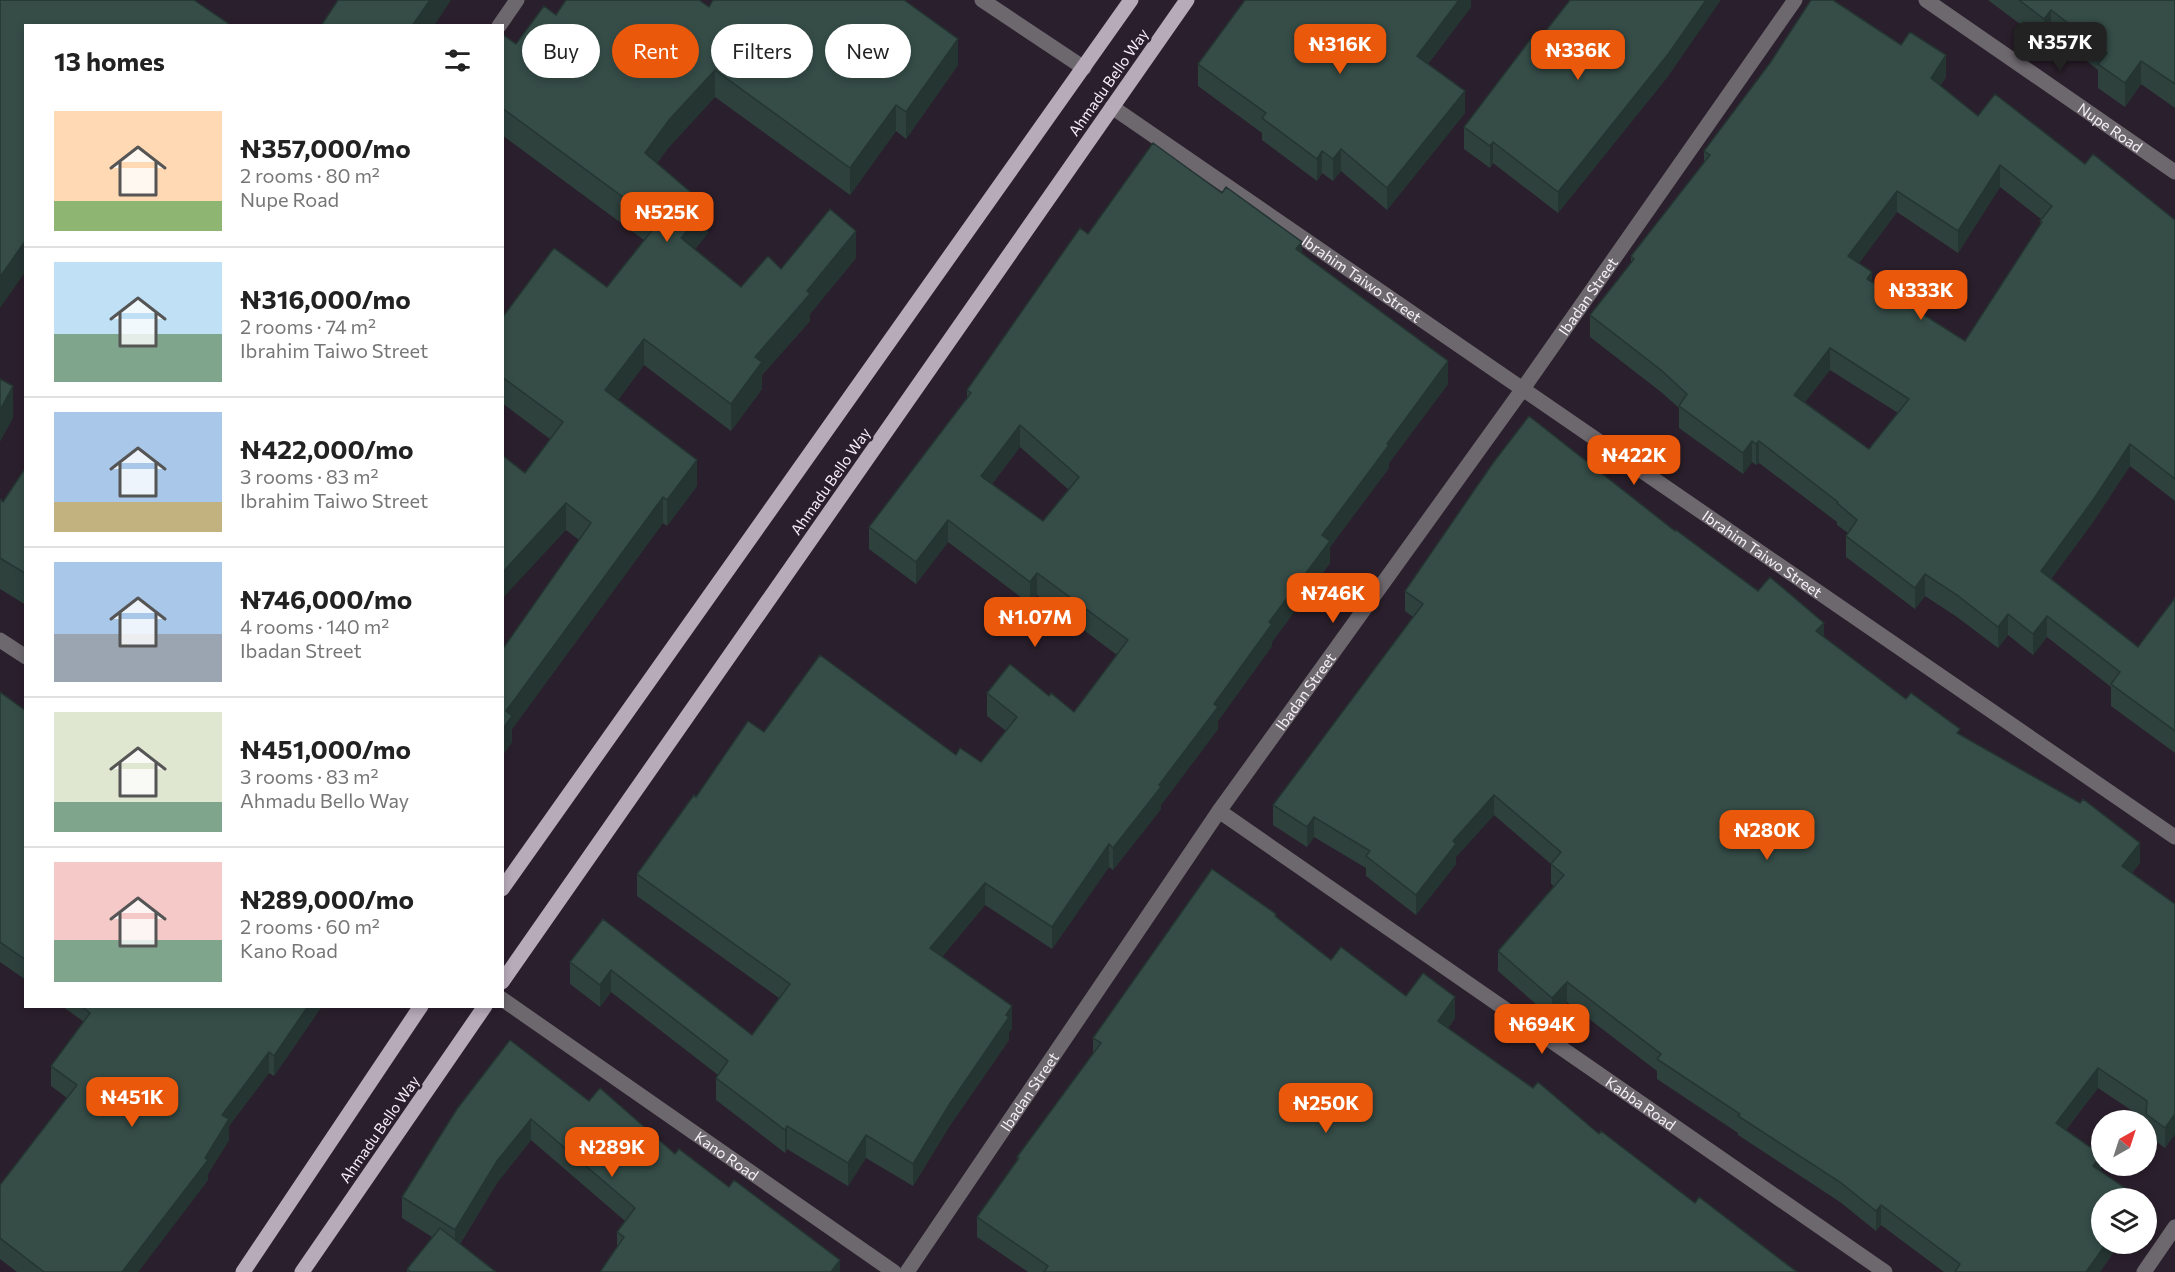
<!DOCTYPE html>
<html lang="en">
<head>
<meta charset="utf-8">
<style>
	body { margin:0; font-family:Commissioner,sans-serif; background:#f2f2f2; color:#222; height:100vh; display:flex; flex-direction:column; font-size:22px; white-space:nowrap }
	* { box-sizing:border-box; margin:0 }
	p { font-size:20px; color:#767676 }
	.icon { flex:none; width:33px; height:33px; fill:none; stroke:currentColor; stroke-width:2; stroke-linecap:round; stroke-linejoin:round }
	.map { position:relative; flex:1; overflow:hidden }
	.side { position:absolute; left:24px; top:24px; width:480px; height:984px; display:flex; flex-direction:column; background:#fff; border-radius:0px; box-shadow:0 3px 9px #0003 }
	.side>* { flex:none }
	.hud { position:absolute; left:522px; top:24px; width:570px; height:54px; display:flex; gap:12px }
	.needle { width:39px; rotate:39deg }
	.fabs { position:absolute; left:2091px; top:1110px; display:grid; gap:12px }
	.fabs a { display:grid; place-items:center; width:66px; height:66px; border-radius:50%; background:#fff; box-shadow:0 3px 9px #0003; font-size:30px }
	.price { position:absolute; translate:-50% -51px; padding:0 14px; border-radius:12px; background:#ea580c; color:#fff; font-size:20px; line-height:39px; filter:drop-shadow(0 2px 3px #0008) }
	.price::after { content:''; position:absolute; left:50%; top:36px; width:18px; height:14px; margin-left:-9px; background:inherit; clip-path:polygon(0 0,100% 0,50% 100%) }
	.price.current { background:#222; color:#fff }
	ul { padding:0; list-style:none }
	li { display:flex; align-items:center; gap:18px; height:150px; padding:0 30px }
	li+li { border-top:2px solid #e0e0e0 }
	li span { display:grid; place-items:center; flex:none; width:168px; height:120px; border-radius:0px; color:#555 }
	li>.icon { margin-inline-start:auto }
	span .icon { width:72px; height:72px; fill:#fffc; stroke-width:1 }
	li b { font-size:26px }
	h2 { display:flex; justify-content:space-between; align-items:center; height:72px; padding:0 30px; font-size:26px }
	.tag { padding:0 21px; border-radius:27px; background:#fff; box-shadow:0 3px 9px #0003; font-size:21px; line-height:54px }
	.tag.current { background:#ea580c; color:#fff }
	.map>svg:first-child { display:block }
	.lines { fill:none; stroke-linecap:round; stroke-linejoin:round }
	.minor { stroke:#6d676e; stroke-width:15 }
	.major { stroke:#b7aab9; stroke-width:15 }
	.wall { fill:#2e413d; fill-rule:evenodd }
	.shaded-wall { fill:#253532 }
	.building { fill:#354c47; stroke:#253532; stroke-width:1.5; fill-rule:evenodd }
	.labels { text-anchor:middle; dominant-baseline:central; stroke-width:5; stroke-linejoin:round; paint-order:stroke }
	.street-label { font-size:15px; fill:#f7eff8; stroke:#2a1f2c }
</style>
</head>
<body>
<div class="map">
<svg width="2175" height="1272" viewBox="0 0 2175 1272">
	<rect width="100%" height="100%" fill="#2a1f2c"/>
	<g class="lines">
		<!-- minor -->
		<g class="minor">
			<path d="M982,0L1084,68"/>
			<path id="s1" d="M1926,0L2175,172"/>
			<path d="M499,26L517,0"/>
			<path id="s2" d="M1112,107L2175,837"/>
			<path d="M0,640L26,657"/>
			<path id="s3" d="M1219,811L1885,1272"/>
			<path id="s4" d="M502,999L894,1272"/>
			<path id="s5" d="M907,1272L1219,811L1522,390L1795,0"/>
			<path d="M2144,1272L2175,1227"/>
		</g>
		<!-- major -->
		<path class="major" d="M502,889L1131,0
			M502,982L1187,0
			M243,1272L421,1006
			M302,1272L485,1006"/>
	</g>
	<!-- wall -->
	<path class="wall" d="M1471,0V7L1428,64L1465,113L1387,210L1341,171L1333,181L1322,173L1317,181L1262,140V133L1198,86V64Z
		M1988,0H2175V108L2141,84L2125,107L2098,88V70L2051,33L2044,42Z
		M709,7L958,65L906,139L896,131L850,195L715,97L669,147L657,163L708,233L695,249L741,287L781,269L856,258L810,314V321L762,375V389L731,431L644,365L618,400L697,486L667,526L663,523L512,729V742L502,756L579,540L566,530L525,473L550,439L502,403V318L607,287L644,240L502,135V34L516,44L556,15Z
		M1541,37L1669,75L1558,213L1493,163L1490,168L1464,149V127Z
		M1946,77L1940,86L1978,116L2085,164L2175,220V501L2130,466L2093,522L2051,579L2138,647L2175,598V753L2111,706V687L2047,637L2033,655L2008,635L1998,648L1957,617L1925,596L1915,609L1846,557V536L1848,533L1837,525V522L1759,463L1756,465L1752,462L1743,474L1679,428V408L1661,392L1590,337V315L1631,264V256L1704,162V151ZM2000,187L2041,219L2040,221V225L1965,341L1872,281L1859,263L1897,212L1958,253ZM1830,370L1898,413L1869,449L1805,402Z
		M1088,234L1302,254L1448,384L1389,463V468L1330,547V563L1272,642V646L1218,721V729L1161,805V809L1113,870L1109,867L1052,949L985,905L942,957L1012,1029L1009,1032V1040L949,1127L913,1186L866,1158L848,1186L787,1149L785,1153L716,1100V1078L718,1075L611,992L600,1007L570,984V962L603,919L752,1035L779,998L637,896V874L696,797L764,732L956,755L981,762L1006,731L987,716V693L1049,696L1074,712L1117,655L1037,595L1030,604L948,542L916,584L869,549V527L967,399V390ZM1020,447L1069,490L1043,521L992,484Z
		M26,467V605L0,589V499L3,502Z
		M1675,531L1824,637L1906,699L1960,735L2140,863L2132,873L2175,904V1134L2165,1148L2146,1134V1120L2098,1088L2066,1130L2125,1198H2102L2117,1244V1247L2100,1272H1944L1881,1225L1876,1231L1840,1202L1738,1135V1133L1657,1079V1071L1567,1002L1552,1018L1498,971V951L1554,886L1551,884V864L1494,815L1456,857V864L1416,915L1366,876V868L1314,837L1307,847L1273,825V805L1413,617L1405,611V591Z
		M0,692L26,711V980L0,962Z
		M1276,917L1331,960L1406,996L1455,1018L1448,1028L1695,1203L1797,1272H1028L977,1237V1217L1017,1160V1157L1093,1053V1038Z
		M62,1006H322L274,1076L269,1073L229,1126V1140L208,1174V1180L138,1272H17L0,1259V1185L67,1098L51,1086V1066L84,1022Z
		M589,1101L675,1154L840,1272L617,1248V1232L625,1221L531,1140L497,1183L460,1244L496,1272H407V1269L432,1237L402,1218V1197L457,1109Z"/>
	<!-- shaded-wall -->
	<path class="shaded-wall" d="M430,0H451L434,26H412Z
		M1459,0H1471V7L1417,78V56Z
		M1706,0H1721L1669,75L1558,213V192Z
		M2051,10V33L2044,42V19Z
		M958,39V65L906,139V112Z
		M1946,55V77L1931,100V78Z
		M2141,61V84L2125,107V83Z
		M715,70V97L669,147L645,179V153L669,120Z
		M1465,91V113L1387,210V188Z
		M896,105V131L850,195V168Z
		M1493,142V163L1490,168V146Z
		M1341,149V171L1333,181V159Z
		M1322,151V173L1317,181V159Z
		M2000,165V187L1958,253V231Z
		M1897,191V212L1848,278V256Z
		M708,207V233L681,265V238Z
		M856,231V258L810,314V321L762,375V389L731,431V404L755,357L807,291Z
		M26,240V271L0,308V277Z
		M1302,242V264L1296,249Z
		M1872,272V293L1867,279Z
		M644,339V365L605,417V390Z
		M1830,348V370L1794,416V395Z
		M1448,361V384L1389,463V468L1330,547V563L1272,642V646L1218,721V729L1161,805V809L1113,870V848L1159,785L1269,622L1322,535L1387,444Z
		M13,386V418L0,442V410Z
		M1020,425V447L981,498V476Z
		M1752,441V462L1743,474V453Z
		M1759,441V463L1756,465V444Z
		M2130,444V466L2093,522L2041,593V571Z
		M697,460V486L667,526V500Z
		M663,497V523L512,729V742L502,756V730L506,711Z
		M566,503V530L502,599V573Z
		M948,520V542L916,584V562Z
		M1037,573V595L1030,604V582Z
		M1925,574V596L1915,609V588Z
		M2008,614V635L1998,648V627Z
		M2047,616V637L2033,655V634Z
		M1824,623V643L1816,631Z
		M1494,795V815L1456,857V864L1416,915V895L1453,841Z
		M1314,817V837L1307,847V827Z
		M2140,843V863L2122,886V866Z
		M1109,844V867L1052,949V927Z
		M985,883V905L930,971V948Z
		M611,970V992L600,1007V985Z
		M1567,982V1002L1552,1018V998Z
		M1455,997V1018L1438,1042V1021Z
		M308,1006H322L274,1076V1056Z
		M1012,1006V1029L1009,1032V1040L949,1127L913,1186V1164L949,1105Z
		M269,1052V1073L229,1126V1140L208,1174V1180L138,1272H122L205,1158L222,1115Z
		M2098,1068V1088L2056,1142V1123Z
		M2175,1114V1134L2165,1148V1128Z
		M531,1119V1140L497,1183L455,1251V1230L497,1161Z
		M787,1126V1149L785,1153V1130Z
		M866,1135V1158L848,1186V1163Z
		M2101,1155V1175L2093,1166Z
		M2125,1188V1198H2117Z
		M1881,1205V1225L1876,1231V1211Z
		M2106,1244H2117V1247L2100,1272H2086Z
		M840,1260V1272H831Z"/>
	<!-- building -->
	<path class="building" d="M0,0H194L232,26H26V240L0,277Z
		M338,0H430L412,26H321Z
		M566,0H699L709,7L713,0H904L958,39L906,112L896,105L850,168L715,70L669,120L645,153L708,207L681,238L741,287L768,256L781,269L830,209L856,231L807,291L810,294L755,357L762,362L731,404L644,339L605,390L697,460L667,500L663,497L506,711L512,716L502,730V650L591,523L566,503L502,573V455L525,473L563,422L502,377V318L554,248L607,287L658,223L502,108V34L516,44L544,6L556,15Z
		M1245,0H1459L1417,56L1465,91L1387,188L1341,149L1333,159L1322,151L1317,159L1262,118L1266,113L1198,64Z
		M1570,0H1706L1669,53L1558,192L1493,142L1490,146L1464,127L1536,32L1541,37Z
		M1811,0H1833L1901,45L1910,32L1946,55L1931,78L1978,116L1995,94L2085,164L2093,154L2175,220V479L2130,444L2093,500L2041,571L2138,647L2175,598V731L2111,684L2120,672L2047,616L2033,634L2008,614L1998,627L1957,595L1925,574L1915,588L1846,536L1857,520L1837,503L1838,502L1759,441L1756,444L1752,441L1743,453L1679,406L1687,394L1661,370L1590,315L1634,259L1631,256L1710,155L1704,151L1770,63ZM2000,165L2052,206L2040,221L2042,222L1965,341L1867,279L1872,272L1848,256L1897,191L1958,231ZM1830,348L1909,399L1869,449L1794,395Z
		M2019,0H2175V84L2141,61L2125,83L2098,64L2107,53L2051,10L2044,19Z
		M1153,143L1222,193L1226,187L1302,242L1296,249L1448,361L1387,444L1389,445L1322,535L1330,541L1269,622L1272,624L1214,704L1218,707L1159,785L1161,787L1113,848L1109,844L1052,927L985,883L930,948L1012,1006L1006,1015L1009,1017L949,1105L913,1164L866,1135L848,1163L787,1126L785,1130L716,1078L728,1061L611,970L600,985L570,962L603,919L752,1035L790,984L637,874L694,795L696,797L748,721L764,732L820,655L956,755L960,748L981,762L1017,717L987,693L1010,664L1049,696L1051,693L1074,712L1128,640L1037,573L1030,582L948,520L916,562L869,527L971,393L967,390L1080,228L1088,234ZM1020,425L1079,477L1043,521L981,476Z
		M0,379L13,386L0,410Z
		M1529,416L1675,531L1676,530L1758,591L1770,577L1824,623L1816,631L1906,699L1911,693L1960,729L1957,733L2080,803L2083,799L2140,843L2122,866L2175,904V1114L2165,1128L2146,1114L2147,1101L2098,1068L2056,1123L2101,1155L2093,1166L2125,1188L2117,1198H2102V1244H2106L2086,1272H1955L1960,1264L1881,1205L1876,1211L1840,1182L1738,1116L1740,1114L1657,1059L1661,1054L1567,982L1552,998L1498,951L1564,875L1551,864L1561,852L1494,795L1453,841L1456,844L1416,895L1366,856L1370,851L1314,817L1307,827L1273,805L1423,604L1405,591L1493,463Z
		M26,467V574L0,558V499L3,502Z
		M0,692L26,711V960L0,942Z
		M1212,869L1276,914L1275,916L1331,960L1341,947L1406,996L1423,973L1455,997L1438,1021L1533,1088L1538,1082L1599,1134L1601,1131L1695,1203L1699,1197L1797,1272H1044L1048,1266L977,1217L1019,1158L1017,1157L1101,1043L1093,1038Z
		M85,1006H308L274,1056L269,1052L222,1115L229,1119L205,1158L208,1160L122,1272H44L0,1238V1185L77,1085L51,1066L90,1013L84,1008Z
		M510,1040L589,1101L600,1088L675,1154L679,1149L729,1187L734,1180L840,1260L831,1272H600L624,1237L617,1232L635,1208L531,1119L497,1161L455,1230L402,1197L457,1109Z
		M440,1228L496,1272H411L407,1269Z"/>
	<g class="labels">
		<!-- street labels -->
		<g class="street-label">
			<text transform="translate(1108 82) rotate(-55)">Ahmadu Bello Way</text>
			<text stroke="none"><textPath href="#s1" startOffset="224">Nupe Road</textPath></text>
			<text stroke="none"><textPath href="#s2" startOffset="303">Ibrahim Taiwo Street</textPath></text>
			<text stroke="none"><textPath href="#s5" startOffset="1190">Ibadan Street</textPath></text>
			<text transform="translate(830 481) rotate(-55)">Ahmadu Bello Way</text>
			<text stroke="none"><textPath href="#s2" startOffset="789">Ibrahim Taiwo Street</textPath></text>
			<text stroke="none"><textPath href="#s5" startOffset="704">Ibadan Street</textPath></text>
			<text stroke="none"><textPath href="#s5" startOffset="218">Ibadan Street</textPath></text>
			<text stroke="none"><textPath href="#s3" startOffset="513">Kabba Road</textPath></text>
			<text transform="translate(379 1129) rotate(-55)">Ahmadu Bello Way</text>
			<text stroke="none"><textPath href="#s4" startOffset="274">Kano Road</textPath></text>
		</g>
	</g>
</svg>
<div class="fabs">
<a><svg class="needle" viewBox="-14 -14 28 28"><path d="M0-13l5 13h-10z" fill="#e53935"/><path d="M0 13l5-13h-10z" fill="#767676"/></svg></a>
<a><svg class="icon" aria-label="layers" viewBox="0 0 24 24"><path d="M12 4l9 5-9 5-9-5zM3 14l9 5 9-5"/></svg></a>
</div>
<b class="price current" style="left:2060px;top:73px">₦357K</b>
<b class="price" style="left:1340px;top:75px">₦316K</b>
<b class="price" style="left:1578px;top:81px">₦336K</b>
<b class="price" style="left:667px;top:243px">₦525K</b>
<b class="price" style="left:1921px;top:321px">₦333K</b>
<b class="price" style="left:1634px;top:486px">₦422K</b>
<b class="price" style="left:1333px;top:624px">₦746K</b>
<b class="price" style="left:1035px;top:648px">₦1.07M</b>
<b class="price" style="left:1767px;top:861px">₦280K</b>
<b class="price" style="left:1542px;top:1055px">₦694K</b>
<b class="price" style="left:132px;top:1128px">₦451K</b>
<b class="price" style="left:1326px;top:1134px">₦250K</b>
<b class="price" style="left:612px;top:1178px">₦289K</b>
<div class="hud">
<a class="tag">Buy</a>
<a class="tag current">Rent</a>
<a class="tag">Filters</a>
<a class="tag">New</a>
</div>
<section class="side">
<h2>13 homes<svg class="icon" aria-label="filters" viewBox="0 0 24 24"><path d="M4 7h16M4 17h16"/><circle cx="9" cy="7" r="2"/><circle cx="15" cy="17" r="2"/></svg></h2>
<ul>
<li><span style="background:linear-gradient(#ffd9b3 75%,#8fb573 0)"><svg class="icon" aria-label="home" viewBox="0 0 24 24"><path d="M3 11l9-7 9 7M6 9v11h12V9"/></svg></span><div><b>₦357,000/mo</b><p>2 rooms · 80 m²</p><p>Nupe Road</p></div></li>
<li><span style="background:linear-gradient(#bfe0f5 60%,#7fa58c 0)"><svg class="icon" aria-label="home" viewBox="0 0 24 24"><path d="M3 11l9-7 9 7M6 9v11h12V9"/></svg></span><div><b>₦316,000/mo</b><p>2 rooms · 74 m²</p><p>Ibrahim Taiwo Street</p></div></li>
<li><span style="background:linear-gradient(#a9c7e8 75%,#c2b280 0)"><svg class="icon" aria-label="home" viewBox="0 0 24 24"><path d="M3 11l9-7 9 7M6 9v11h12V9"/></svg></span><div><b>₦422,000/mo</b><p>3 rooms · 83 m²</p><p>Ibrahim Taiwo Street</p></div></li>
<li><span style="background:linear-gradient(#a9c7e8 60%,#9aa5b1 0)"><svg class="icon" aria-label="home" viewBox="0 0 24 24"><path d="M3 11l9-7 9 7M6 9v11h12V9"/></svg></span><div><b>₦746,000/mo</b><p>4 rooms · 140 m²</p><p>Ibadan Street</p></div></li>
<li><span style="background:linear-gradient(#dfe7d0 75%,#7fa58c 0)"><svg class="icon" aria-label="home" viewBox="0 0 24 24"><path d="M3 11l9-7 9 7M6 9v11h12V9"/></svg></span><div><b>₦451,000/mo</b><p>3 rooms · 83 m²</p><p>Ahmadu Bello Way</p></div></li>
<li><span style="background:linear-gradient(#f6c9c9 65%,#7fa58c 0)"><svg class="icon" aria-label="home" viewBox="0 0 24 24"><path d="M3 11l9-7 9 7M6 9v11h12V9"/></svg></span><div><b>₦289,000/mo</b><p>2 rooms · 60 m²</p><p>Kano Road</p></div></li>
</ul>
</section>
</div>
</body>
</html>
